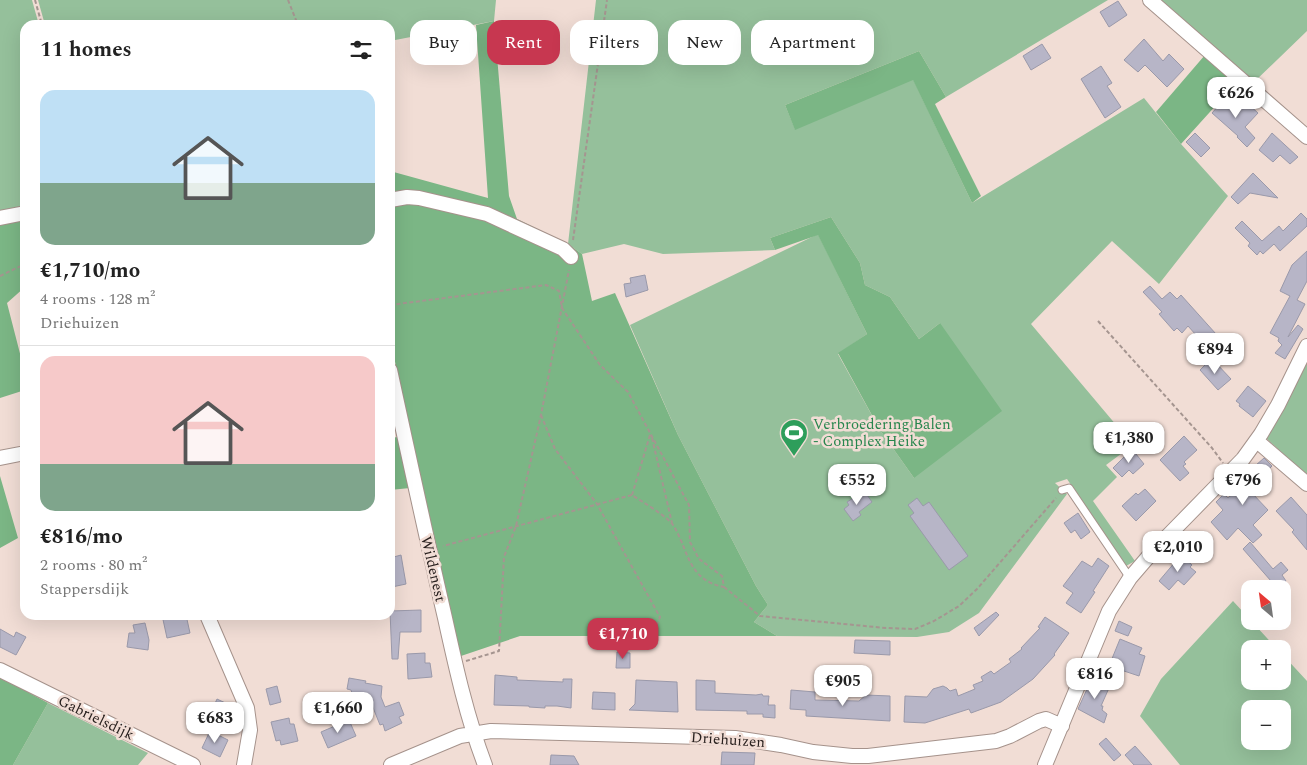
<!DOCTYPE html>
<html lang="en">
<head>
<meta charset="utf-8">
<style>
	body { margin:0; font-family:Spectral,serif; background:#f2f2f2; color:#222; height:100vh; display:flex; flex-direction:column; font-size:19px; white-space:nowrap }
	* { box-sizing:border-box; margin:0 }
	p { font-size:16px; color:#767676 }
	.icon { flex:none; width:28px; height:28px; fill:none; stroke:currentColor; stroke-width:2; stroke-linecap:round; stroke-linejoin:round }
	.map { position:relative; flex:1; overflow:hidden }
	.side { position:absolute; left:20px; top:20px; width:375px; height:600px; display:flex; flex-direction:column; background:#fff; border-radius:15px; box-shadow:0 5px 20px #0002 }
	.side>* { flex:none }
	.banner { position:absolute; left:410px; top:20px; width:475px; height:45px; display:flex; gap:10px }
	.needle { width:32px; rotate:331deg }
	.controls { position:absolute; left:1241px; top:580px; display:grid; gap:10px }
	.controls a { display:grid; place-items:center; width:50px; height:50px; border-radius:10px; background:#fff; box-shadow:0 5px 20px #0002; font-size:25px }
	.price { position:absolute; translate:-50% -42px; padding:0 11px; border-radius:10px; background:#fff; color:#222; font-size:16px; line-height:32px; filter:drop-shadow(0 1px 2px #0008) }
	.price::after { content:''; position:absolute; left:50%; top:30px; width:15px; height:11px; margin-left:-8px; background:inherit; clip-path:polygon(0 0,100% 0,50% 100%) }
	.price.current { background:#c73750; color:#fff }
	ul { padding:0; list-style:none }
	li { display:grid; align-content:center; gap:10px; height:265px; padding:0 20px }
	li+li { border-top:1px solid #e0e0e0 }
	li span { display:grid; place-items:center; height:155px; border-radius:15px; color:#555 }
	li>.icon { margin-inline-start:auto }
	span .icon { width:90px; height:90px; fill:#fffc; stroke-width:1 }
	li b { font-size:21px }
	h2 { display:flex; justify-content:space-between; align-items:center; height:60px; padding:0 20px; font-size:21px }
	.pill { padding:0 18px; border-radius:15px; background:#fff; box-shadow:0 5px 20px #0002; font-size:18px; line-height:45px }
	.pill.current { background:#c73750; color:#fff }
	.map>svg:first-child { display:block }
	.green { fill:#95c09b; fill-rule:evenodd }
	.forest { fill:#7bb685 }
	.building { fill:#b7b5c7; stroke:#9a99aa }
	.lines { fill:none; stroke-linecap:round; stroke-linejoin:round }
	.service-casing { stroke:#a5928b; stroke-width:9 }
	.minor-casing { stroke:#a5928b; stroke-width:16 }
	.path { stroke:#a59590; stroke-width:2; stroke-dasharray:4 2.5; stroke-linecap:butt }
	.service { stroke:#fff; stroke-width:7 }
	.minor { stroke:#fff; stroke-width:14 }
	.labels { text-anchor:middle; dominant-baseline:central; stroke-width:5; stroke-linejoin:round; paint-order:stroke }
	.leisure-label { font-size:15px; fill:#27864d; stroke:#f1ddd5; text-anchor:start }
	.street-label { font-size:15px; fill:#29211f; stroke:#f1ddd5 }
</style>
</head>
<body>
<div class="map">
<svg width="1307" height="765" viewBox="0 0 1307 765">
	<rect width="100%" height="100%" fill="#f1ddd5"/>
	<!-- green -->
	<path class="green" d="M0,0H32L39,25H25V206L0,212Z
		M38,0H496L494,21L390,41V25H45Z
		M596,0H1108L946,97L919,51L785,105L795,129L913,79L972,203L1144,98L1181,144L1228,196L1159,284L1112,241L1031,324L1133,445L1106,465L1117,477L1093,501L1135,561L1126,566L1067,479L1055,483L1067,494L979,613L949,632L917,637L777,636L754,622L768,605L756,586L678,435L630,325L818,234L867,334L838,354L880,430L914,478L940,323L919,339L890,297L865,285L860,263L831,217L770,238L775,250L663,254L624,244L582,254L568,244Z
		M1157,0H1307V31L1253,83Z
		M1307,360V476L1266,438Z
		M1233,601L1277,649H1250V681H1282L1283,655L1307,681V765H1180L1140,716L1161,679ZM1250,709H1282V741H1250Z
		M48,703L148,753L138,765H13Z"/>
	<!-- forest -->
	<path class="forest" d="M494,21L509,196L517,219L568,244L582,254L592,301L615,293L678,435L756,586L768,605L754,622L777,636H520L458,657L430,540L390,336V171L488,198L476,25Z
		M919,51L946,97L935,104L981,196L972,203L913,80L795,130L785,105Z
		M1205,55L1237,82L1181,144L1156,112Z
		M831,217L860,263L865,285L890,297L919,339L940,323L1002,411L914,478L880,430L838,353L867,334L818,235L775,250L770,238Z
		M25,218V287L7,303L25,373V390L0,398V222Z
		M398,437L410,488L390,490V438Z
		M0,476L18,538L0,548Z
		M0,677L48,703L13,765H0Z"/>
	<!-- building -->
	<path class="building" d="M1118,1L1127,15L1109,27L1100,12Z
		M1144,39L1163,61L1169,54L1184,69L1167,87L1145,65L1138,72L1124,60Z
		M1042,44L1051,58L1031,70L1023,56Z
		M1101,66L1112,83L1107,86L1121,107L1105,118L1081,79Z
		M1228,95L1244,109L1248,104L1258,113L1245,127L1255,138L1247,147L1237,137L1238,136L1212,113Z
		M1195,133L1210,148L1201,157L1186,142Z
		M1272,133L1298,157L1290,164L1280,155L1273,162L1259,150Z
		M1253,173L1278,198L1250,193L1238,204L1231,197Z
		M1301,213L1307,219V226L1280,251L1274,244L1263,254L1260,251L1257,255L1248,246L1250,243L1235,228L1242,221L1262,241L1279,226L1283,231Z
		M1307,251V281L1297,300L1305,304L1288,337L1298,325L1303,329L1285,359L1275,353L1282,345L1278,341L1279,338L1270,333L1290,296L1280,291L1292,265Z
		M645,275L648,290L626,297L624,284L631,283L630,278Z
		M1150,286L1162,299L1170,292L1177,299L1181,295L1216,334L1204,344L1188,326L1182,333L1177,328L1174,331L1159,314L1162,312L1143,292Z
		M1208,362L1211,365L1215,362L1231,379L1218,390L1200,370Z
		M1248,386L1266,401L1253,417L1239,406L1240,404L1236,401Z
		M1184,436L1197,450L1184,462L1186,464L1183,466L1189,473L1180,481L1160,460Z
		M1132,449L1144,464L1133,474L1129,470L1122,477L1113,468Z
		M1264,458L1272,466L1265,473L1267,476L1251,492L1268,510L1253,525L1262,535L1253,543L1238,528L1227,540L1211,522L1223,510L1216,502L1224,494L1228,498L1242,485L1238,481Z
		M1145,489L1156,501L1136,521L1122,506L1136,493L1138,495Z
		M865,492L872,502L859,512L861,515L853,521L844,509L849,505L847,502L855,497L856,499Z
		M1291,497L1307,515V550L1292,532L1294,530L1276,511Z
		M917,498L923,506L929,502L968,556L949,570L910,516L914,513L908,505Z
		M1078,513L1090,532L1081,539L1075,530L1071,533L1064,523Z
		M1250,542L1273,569L1281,562L1288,570L1282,575L1286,581L1278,589L1243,549Z
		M401,555L406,584L392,587L390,579V558Z
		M1181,555L1192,565L1190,567L1196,572L1184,585L1178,580L1169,590L1159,581Z
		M1098,558L1109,566L1093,591L1095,592L1081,613L1066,603L1073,593L1063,586L1082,561L1092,567Z
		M421,610V632H400L398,659H392L390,611Z
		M996,612L999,615L979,636L974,628Z
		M162,615H186L190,633L167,638Z
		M1045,617L1069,633L1054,654L1055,655L1033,679L1001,702L971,713L969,709L925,723L904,722L905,696L927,697L933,689L943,686L947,688L950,691L956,689L958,696L975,689L973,685L983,681L981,677L991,671L994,674L1011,662L1009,659L1022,649L1021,648L1040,628L1038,627Z
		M1119,621L1132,627L1128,636L1115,631Z
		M145,623L149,640L148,650L127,647L129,633H135L133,625Z
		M0,629L14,637L16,632L26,637L16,655L0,647Z
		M1120,639L1142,648L1139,654L1145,656L1139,676L1109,666Z
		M855,640L890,641V655L854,653Z
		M617,652L630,653V668H616Z
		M425,653V663H430L432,677L408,679L407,654Z
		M495,675L517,677V680L563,682V679H572L571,708L557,706H545V708L529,707V706L494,705Z
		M349,678L366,681L365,683L382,686L381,697L385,707L399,702L404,715L399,717L402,723L385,731L383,724L380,725L372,705L358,710L351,690L347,689Z
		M1092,678L1106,684L1109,688L1101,706H1103L1102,710L1107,714L1104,723L1078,709Z
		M636,680L677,682L678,712L629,710L635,704Z
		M696,680L715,681V693L756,695L762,694L763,696H769L768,705H775V718L763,717V714H747V711L696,710Z
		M277,686L281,702L270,705L266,689Z
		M791,690L815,692V700L859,701L866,695L890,696V721L806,716V710L790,709Z
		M593,692L615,693V710L592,709Z
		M217,699L238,709L239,713L228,715L213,708Z
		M289,718L290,724H294L298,741L281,745L280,740L276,741L271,722Z
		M349,720L356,736L328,748L321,732Z
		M210,731L228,740L220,757L202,748Z
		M1106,738L1121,755L1114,761L1099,744Z
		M1135,746L1152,765H1134L1125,755Z
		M722,752L755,753L754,765H721Z
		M551,755L574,756L579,765H550Z"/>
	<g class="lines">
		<defs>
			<path id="service" d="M1062,490L1069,488L1130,578"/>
			<path id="minor" d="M1150,0L1307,137
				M390,200L407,197L419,198L487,214L563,249L571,257
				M0,218L25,213
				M390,370C408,453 426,536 445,618C456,668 467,718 485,765
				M1257,441L1307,484
				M0,458L25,453
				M207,615L247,708L250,730L244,765
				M0,670L193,765
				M391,765L460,736L491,731L735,738L781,745L813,752L852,756H868L996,741L1010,736L1039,721L1046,719L1062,726
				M1045,765L1109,611L1130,578L1155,549L1243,459L1261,434L1278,405L1307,346"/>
		</defs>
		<!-- service casing -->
		<use href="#service" class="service-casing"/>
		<!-- minor casing -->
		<use href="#minor" class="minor-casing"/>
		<!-- path -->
		<path class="path" d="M35,0L42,25
			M288,0L298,25
			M573,240L607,0
			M0,276L25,264
			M390,305L546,285L559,291L562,308L600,365L628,392L689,505L690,542L699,559L722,576L724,587C687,580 689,550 673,525C668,517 641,501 632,495L443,546
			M1098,321L1212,448L1223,463
			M541,415L555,449L597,504L660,617L654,632
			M652,438L672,523
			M632,495L650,435
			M724,587L760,616L886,628L915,629L934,621L959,606L977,589L1056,498
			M466,661L499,651L504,557L516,526L541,415L569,270"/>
		<!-- service -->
		<use href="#service" class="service"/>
		<!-- minor -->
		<use href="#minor" class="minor"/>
	</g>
	<!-- icons -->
	<defs>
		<symbol id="stadium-pin" viewBox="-11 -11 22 30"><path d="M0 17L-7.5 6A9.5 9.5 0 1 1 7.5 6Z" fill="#2e9e5b" stroke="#f1ddd5"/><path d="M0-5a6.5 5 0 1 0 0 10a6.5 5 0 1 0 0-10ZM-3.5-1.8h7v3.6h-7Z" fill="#fff"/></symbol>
	</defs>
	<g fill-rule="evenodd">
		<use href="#stadium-pin" x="778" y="417" width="32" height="43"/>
	</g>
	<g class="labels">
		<!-- leisure labels -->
		<g class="leisure-label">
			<text x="813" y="424">Verbroedering Balen<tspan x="813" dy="17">- Complex Heike</tspan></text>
		</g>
		<!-- street labels -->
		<g class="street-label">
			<text transform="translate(433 569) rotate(77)">Wildenest</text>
			<text transform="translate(96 718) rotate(26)">Gabrielsdijk</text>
			<text transform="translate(728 740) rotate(4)">Driehuizen</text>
		</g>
	</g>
</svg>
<div class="controls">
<a><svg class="needle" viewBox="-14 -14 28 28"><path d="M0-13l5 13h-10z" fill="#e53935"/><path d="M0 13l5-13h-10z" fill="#767676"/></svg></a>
<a>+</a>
<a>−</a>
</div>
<b class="price" style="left:1236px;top:119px">€626</b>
<b class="price" style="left:1215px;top:375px">€894</b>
<b class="price" style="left:1129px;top:464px">€1,380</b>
<b class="price" style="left:857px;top:506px">€552</b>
<b class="price" style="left:1243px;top:506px">€796</b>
<b class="price" style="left:1178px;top:573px">€2,010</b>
<b class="price current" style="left:623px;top:660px">€1,710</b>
<b class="price" style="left:1095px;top:700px">€816</b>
<b class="price" style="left:843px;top:707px">€905</b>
<b class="price" style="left:338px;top:734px">€1,660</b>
<b class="price" style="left:215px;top:744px">€683</b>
<div class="banner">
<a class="pill">Buy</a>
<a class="pill current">Rent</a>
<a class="pill">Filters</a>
<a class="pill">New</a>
<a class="pill">Apartment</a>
</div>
<section class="side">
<h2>11 homes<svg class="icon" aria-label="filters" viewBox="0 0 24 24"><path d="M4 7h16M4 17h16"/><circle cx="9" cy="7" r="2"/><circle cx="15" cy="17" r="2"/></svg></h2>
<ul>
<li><span style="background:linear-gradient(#bfe0f5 60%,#7fa58c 0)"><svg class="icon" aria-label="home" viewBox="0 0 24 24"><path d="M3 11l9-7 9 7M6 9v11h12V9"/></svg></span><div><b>€1,710/mo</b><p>4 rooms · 128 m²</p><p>Driehuizen</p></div></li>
<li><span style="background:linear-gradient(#f6c9c9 70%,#7fa58c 0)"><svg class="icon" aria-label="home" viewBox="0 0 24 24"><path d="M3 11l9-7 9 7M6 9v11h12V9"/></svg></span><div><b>€816/mo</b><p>2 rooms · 80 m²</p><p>Stappersdijk</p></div></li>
</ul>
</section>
</div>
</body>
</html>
